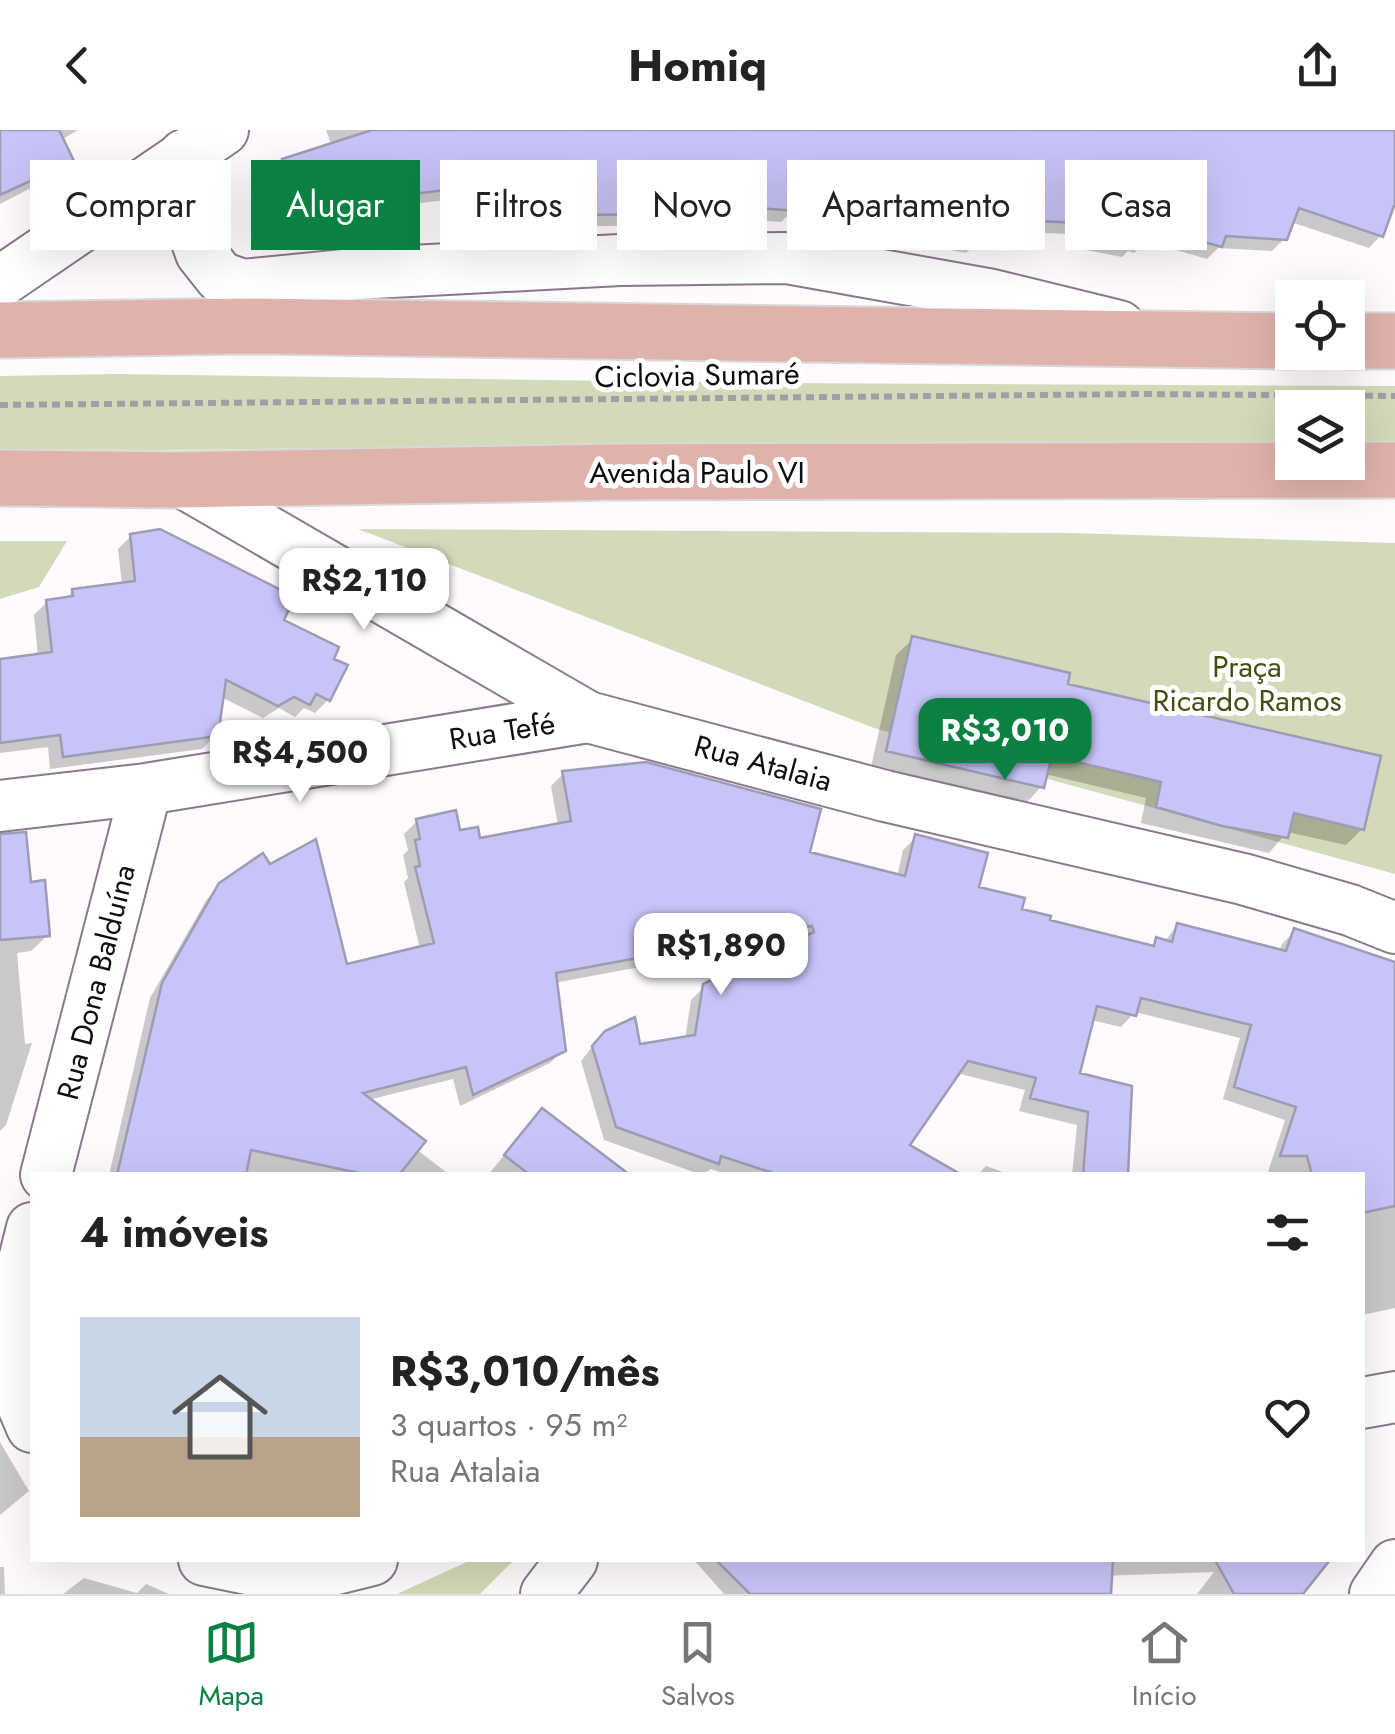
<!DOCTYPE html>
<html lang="pt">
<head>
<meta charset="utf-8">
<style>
	body { margin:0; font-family:Jost,sans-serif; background:#f6f6f6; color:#222; height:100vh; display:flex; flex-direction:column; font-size:38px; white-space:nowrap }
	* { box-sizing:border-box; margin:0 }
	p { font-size:32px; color:#767676 }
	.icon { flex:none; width:55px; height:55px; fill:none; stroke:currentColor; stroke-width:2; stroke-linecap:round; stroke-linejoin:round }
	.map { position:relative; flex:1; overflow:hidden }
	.panel { position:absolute; left:30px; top:1042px; width:1335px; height:390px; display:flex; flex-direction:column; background:#fff; border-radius:0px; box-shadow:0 10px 40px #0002 }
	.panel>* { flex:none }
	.hud { position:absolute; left:30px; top:30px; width:1335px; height:90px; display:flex; gap:20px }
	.tools { position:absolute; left:1275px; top:150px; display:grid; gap:20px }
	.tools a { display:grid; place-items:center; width:90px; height:90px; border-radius:0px; background:#fff; box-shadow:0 10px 40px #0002; font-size:50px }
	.price { position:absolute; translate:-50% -85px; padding:0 22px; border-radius:20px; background:#fff; color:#222; font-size:32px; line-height:65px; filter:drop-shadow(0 2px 5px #0008) }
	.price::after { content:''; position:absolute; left:50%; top:60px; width:30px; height:22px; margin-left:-15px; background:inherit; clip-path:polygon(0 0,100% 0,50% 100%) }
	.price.current { background:#0b8043; color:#fff }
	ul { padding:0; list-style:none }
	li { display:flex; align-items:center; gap:30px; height:250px; padding:0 50px }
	li span { display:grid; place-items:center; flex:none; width:280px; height:200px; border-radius:0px; color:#555 }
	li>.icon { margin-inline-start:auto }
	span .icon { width:120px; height:120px; fill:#fffc; stroke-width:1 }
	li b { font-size:42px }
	h2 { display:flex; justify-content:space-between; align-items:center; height:120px; padding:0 50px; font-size:42px }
	.tag { padding:0 35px; border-radius:0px; background:#fff; box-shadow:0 10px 40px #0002; font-size:35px; line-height:90px }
	.tag.current { background:#0b8043; color:#fff }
	header { display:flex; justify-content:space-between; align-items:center; height:130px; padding:0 50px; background:#fff; font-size:45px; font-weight:700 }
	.tabs { display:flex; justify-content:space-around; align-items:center; height:140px; border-top:2px solid #e0e0e0; background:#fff; font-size:28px; color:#767676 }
	.tabs a { display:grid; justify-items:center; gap:5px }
	.tabs .current { color:#0b8043 }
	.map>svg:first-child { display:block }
	.green { fill:#d3daba }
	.shadow { fill:#0003 }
	.building { fill:#c7c4f8; stroke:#9d9cb3; stroke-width:2.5 }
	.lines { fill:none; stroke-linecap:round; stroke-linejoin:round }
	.street-casing { stroke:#8a798b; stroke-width:54 }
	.primary-casing { stroke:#d9d8d9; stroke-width:59 }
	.path { stroke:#a39ea4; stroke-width:6; stroke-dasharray:8 5; stroke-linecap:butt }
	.street { stroke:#fff; stroke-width:50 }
	.primary { stroke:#e0b2ac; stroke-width:55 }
	.labels { text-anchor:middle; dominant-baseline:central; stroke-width:10; stroke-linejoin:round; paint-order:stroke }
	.street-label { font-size:30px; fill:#110b12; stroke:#fff }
	.park-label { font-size:30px; fill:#454e12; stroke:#fff }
</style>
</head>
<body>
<header><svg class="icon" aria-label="back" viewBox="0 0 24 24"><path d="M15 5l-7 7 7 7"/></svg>Homiq<svg class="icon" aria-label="share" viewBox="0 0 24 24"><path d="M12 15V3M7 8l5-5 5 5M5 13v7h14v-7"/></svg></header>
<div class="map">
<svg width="1395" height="1464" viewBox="0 0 1395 1464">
	<rect width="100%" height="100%" fill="#fefafe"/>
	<!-- green -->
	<path class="green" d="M116,244L772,253L1395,256V323H1348V278H1292V323L776,327L467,317L163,320L0,319V246Z
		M358,399L1071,403L1395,413V744L1048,649L874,598Z
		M0,411H67L39,457L0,469Z
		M471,1430H514L480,1464H397Z"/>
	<!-- shadow -->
	<path class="shadow" d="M0,0H78L61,10L71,30L58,44L0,74Z
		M326,0H1379L1395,6V65L1381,105L1369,118L1291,92L1285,108L1272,121L1218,118L1207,129L1146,111L1134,123L1128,121L1122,127L1065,116L1067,104L979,100V111L966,123L894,109L901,58L822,49V55L810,67H795L794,80L781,92L736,89L737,64L656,70V83L644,95L571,97L570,58L487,61L482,66L394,76L398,98L386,110L341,114V110L315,112L313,103L270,117L252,63L273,48L271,44L284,32L332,16Z
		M131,406L280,491L330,530L328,570L315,583L304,578L295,587L279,578L263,588L221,567L216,605L202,619L50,639L48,617L0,623V532L38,526L34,485L47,472L64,470L73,461L122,455L118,419Z
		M913,509L1065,556L1362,699L1346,715L1287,702L1269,723L1141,693L1146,668L1045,644L1042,656L1026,673L871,637L896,525Z
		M564,643L807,724L897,747L903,720L916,707L976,758L1019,781L1047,791L1150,817L1157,810L1164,812L1177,796L1279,821L1282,814L1295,801L1395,835V1178L1362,1185V1045H1267L1285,990L1223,969L1240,908L1135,882L1121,897L1091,890L1077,945L1125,1045H1072L1077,995L1019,981L1025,960L956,943L906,1016L957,1045H728L711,1039L702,1045L604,1010L581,931L592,917L606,903L638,917L685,909L691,870L705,856L807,806L554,853L563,920L550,933L460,976L453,949L368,970L416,1019L450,1045H109L150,868L207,769L221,755L345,837L420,819L404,752L408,748L403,725L408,720L404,704L417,691L478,711L558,696L551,656Z
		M0,734L48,805L31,821L17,823L25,914L32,913L6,995L0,1001Z
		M530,994L626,1045H488Z
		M986,1036L1012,1045H977Z
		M0,1312L29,1361L0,1385Z
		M694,1430H958L892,1464H724Z
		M982,1430H1327L1301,1464H1197L1214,1442L1100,1446L1101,1464H950Z
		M0,1437H4L5,1464H0Z
		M84,1448L137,1463L146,1454L169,1464H63Z"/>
	<!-- building -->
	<path class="building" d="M0,0H59L74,31L0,65Z
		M372,0H1395V73L1383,107L1299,78L1287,110L1226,106L1222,117L1153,98L1149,112L1138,108L1137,116L1076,104L1078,93L982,88L981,112L906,97L912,46L826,36L825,56L798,55L796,81L747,77L749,53L658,60L659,84L582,85L581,46L497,49V54L395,66L401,99L353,103V98L328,100L325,92L283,106L264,49L287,40L282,29Z
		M160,399L295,467L284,490L339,517L334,529L348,535L330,571L316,564L310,575L294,567L278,576L226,550L218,606L63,627L60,605L0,613V529L52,522L46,470L73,466L72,459L135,451L130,404Z
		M912,506L1070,543L1068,554L1381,626L1364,700L1294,683L1288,708L1222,696L1156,677L1161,652L1052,626L1044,658L886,621Z
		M646,632L821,679L810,722L905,746L915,704L988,723L979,757L1025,768L1022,779L1051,786L1050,790L1154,816L1156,807L1172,812L1177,793L1286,821L1294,798L1395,832V1076L1362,1083V1045H1312L1307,1026H1280L1296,977L1234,957L1251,895L1141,868L1136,886L1097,876L1080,943L1132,956L1128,1045H1083L1088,982L1030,968L1036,948L968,931L910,1015L962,1045H779L721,1026L719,1034L616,997L592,916L605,901L635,887L640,914L695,905L703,854L814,802L812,796L556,843L566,921L473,965L466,937L363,963L426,1011L399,1045H368L251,1020L246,1045H117L162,853L219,753L263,723L270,734L316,709L347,834L434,813L415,737L420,736L415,710L420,709L416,689L456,680L460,700L478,697L480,708L571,691L562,641Z
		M26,702L31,752L45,750L50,806L0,810V704Z
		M542,978L630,1045H530L504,1025Z
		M716,1430H1113L1111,1464H750Z
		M1215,1430H1330L1303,1464H1234Z"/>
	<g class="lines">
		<defs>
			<path id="street" d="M184,25L189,89L201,123L220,147L243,155L354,144L620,130L786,128L988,164L1119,196
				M0,152L223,0
				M179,350L588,587L885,666L1243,749L1350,780L1395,798
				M0,676L146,659L588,587
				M46,1045L146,659
				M32,1098L7,1198L19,1267L32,1297
				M1362,1273L1395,1267
				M204,1430L296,1449L372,1430
				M546,1464L572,1430
				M1375,1464L1395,1435"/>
			<path id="primary" d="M0,200L247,196L1292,211
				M1348,211H1395
				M0,348L179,350L612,342L1395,340"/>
		</defs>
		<!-- street casing -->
		<use href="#street" class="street-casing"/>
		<!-- primary casing -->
		<use href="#primary" class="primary-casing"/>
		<!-- path -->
		<path class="path" d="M0,275L1141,264L1395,266"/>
		<!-- street -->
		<use href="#street" class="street"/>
		<!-- primary -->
		<use href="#primary" class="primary"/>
	</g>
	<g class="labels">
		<!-- street labels -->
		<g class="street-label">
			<text transform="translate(697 245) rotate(-1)">Ciclovia Sumaré</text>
			<text x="697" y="342">Avenida Paulo VI</text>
			<text transform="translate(502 601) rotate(-9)">Rua Tefé</text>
			<text transform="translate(763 633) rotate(15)">Rua Atalaia</text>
			<text transform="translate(96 852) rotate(-76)">Rua Dona Balduína</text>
		</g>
		<!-- park labels -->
		<g class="park-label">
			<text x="1247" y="536">Praça<tspan x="1247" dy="34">Ricardo Ramos</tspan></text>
		</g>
	</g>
</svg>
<div class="tools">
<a><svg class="icon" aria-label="locate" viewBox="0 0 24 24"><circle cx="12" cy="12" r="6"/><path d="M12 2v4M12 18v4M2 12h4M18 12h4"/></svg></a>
<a><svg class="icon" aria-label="layers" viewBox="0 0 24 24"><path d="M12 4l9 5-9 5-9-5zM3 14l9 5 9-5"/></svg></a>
</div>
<b class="price" style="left:364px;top:503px">R$2,110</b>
<b class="price current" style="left:1005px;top:653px">R$3,010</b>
<b class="price" style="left:300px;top:675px">R$4,500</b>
<b class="price" style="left:721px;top:868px">R$1,890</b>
<div class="hud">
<a class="tag">Comprar</a>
<a class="tag current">Alugar</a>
<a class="tag">Filtros</a>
<a class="tag">Novo</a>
<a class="tag">Apartamento</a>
<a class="tag">Casa</a>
</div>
<section class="panel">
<h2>4 imóveis<svg class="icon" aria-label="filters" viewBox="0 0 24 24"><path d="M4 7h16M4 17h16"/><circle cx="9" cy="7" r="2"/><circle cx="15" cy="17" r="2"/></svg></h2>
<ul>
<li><span style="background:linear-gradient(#c9d6e8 60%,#b9a48a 0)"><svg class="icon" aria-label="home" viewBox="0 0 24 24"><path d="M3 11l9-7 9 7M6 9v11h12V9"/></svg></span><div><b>R$3,010/mês</b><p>3 quartos · 95 m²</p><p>Rua Atalaia</p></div><svg class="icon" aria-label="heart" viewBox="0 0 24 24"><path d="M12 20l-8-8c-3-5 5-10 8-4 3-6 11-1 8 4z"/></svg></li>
</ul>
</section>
</div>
<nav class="tabs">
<a class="current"><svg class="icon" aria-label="map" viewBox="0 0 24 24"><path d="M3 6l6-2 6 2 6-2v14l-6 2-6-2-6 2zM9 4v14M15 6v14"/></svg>Mapa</a>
<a><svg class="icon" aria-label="saved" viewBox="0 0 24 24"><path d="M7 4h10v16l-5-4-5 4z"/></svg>Salvos</a>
<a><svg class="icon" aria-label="home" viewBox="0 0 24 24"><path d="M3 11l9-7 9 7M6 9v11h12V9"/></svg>Início</a>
</nav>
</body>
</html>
